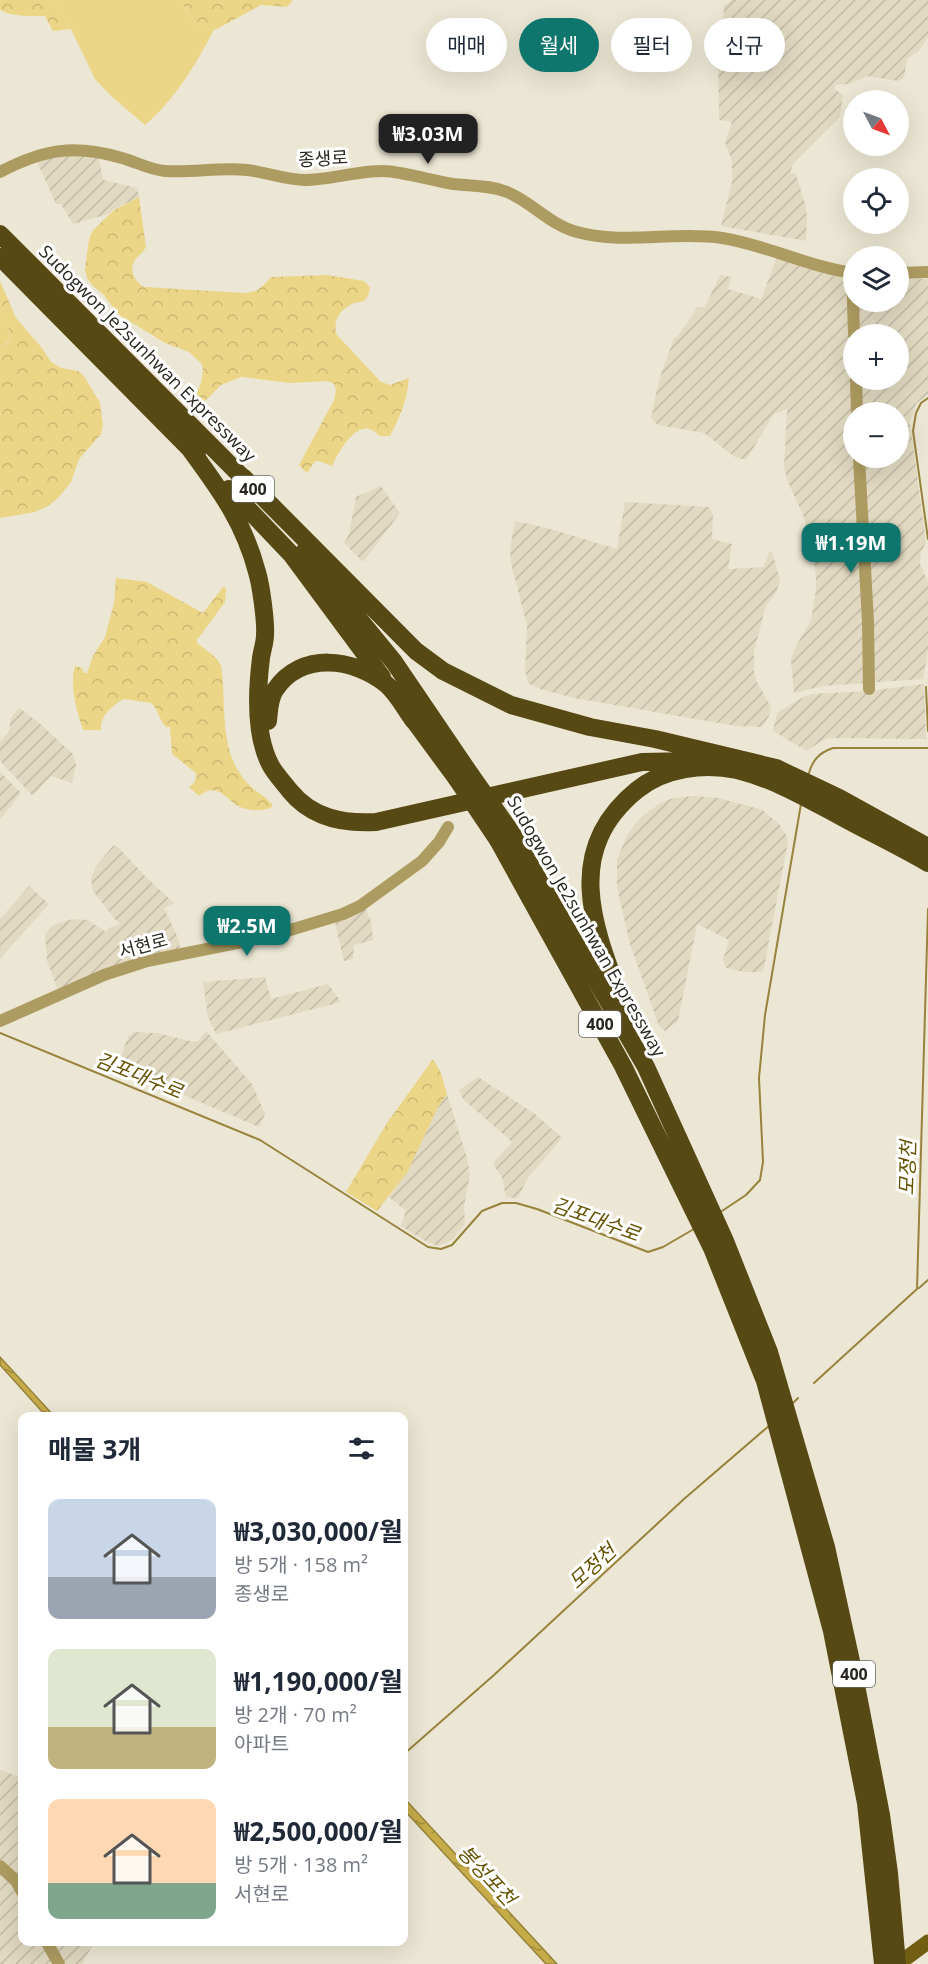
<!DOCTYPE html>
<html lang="ko">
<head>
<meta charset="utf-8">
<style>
	body { margin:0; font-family:"Open Sans","Noto Sans KR",sans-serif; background:#f2f2f3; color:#1f2937; height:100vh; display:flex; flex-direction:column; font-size:22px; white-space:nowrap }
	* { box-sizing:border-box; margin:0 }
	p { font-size:20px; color:#747a83 }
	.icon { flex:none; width:33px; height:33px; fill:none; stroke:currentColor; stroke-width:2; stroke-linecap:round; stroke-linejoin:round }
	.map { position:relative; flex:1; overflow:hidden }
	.side { position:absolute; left:18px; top:1412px; width:390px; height:534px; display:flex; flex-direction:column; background:#fff; border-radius:12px; box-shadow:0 6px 24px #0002 }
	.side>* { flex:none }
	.guide { position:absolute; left:426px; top:18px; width:411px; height:54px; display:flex; gap:12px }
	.needle { width:39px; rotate:131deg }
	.controls { position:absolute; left:843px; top:90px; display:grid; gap:12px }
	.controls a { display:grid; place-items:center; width:66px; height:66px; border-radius:50%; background:#fff; box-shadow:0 6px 24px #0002; font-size:30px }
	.price { position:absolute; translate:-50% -51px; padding:0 14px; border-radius:12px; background:#0f766e; color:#fff; font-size:20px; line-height:39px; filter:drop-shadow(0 2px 3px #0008) }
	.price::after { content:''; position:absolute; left:50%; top:36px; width:18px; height:14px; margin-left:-9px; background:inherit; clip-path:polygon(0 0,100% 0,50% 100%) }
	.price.active { background:#222; color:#fff }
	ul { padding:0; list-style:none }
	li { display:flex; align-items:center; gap:18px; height:150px; padding:0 30px }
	li span { display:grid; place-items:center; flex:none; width:168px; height:120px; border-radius:12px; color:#555 }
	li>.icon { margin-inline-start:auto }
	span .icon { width:72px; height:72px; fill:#fffc; stroke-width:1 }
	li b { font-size:26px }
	h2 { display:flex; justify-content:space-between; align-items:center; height:72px; padding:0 30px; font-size:26px }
	.pill { padding:0 21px; border-radius:27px; background:#fff; box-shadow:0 6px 24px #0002; font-size:21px; line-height:54px }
	.pill.active { background:#0f766e; color:#fff }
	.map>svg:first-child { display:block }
	.industrial { fill:url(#industrial-furrows); fill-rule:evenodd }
	.green { fill:#ebd586 }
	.forest { fill:url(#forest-crowns) }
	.water { fill:url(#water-ripples); stroke:#97833c; stroke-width:1.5 }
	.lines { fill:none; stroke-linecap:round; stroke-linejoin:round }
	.stream { stroke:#97833c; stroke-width:2 }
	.minor { stroke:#ad9c61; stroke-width:12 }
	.major { stroke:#715e13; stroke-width:15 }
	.highway { stroke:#574914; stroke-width:18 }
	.highway-bridge { stroke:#574914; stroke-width:18 }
	.labels { text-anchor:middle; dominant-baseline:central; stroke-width:6; stroke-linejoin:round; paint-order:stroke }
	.shield { fill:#fff; stroke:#686762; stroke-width:1.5 }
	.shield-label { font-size:16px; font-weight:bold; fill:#28261f }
	.street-label { font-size:18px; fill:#28261f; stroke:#fff }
	.water-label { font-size:20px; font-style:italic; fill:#655202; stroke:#fff }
</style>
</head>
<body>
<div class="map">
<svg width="928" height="1964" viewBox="0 0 928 1964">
	<defs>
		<pattern id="industrial-furrows" width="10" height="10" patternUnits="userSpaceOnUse" patternTransform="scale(1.5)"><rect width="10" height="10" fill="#e1d9c1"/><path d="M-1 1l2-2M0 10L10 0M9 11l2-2" fill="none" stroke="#c1baa5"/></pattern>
		<pattern id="forest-crowns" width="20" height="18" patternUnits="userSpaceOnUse" patternTransform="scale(1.5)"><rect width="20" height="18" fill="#ebd586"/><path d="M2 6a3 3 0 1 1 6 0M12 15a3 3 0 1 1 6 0" fill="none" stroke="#cab773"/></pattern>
		<pattern id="water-ripples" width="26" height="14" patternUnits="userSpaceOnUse" patternTransform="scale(1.5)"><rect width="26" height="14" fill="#c6ab49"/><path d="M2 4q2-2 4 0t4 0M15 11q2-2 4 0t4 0" fill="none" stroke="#a18b3c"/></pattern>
	</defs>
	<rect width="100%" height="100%" fill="#ece7d4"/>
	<!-- industrial -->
	<path class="industrial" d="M732,0H928V37L918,52L907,59L904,78L898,81L868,76L849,84L835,85V89L843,95L840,117L793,164L790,173L796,174L805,204L807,217L806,241L721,226L732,182V161L725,143L732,122L719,120L718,57L722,38L724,5Z
		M56,151L99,158L103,180L137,188L139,197L114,209L108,214L73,224L61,204H56L35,157Z
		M777,257L823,273L853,279L854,302H898L899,279H928V394L916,404L910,423L926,542L921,552L920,564L928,582V651L923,679L823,686L794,693L791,660L794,650L811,620L816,590V578L813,552L803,515L787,480L784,467L787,409L774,414L746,460L735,457L704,433L658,425L651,418L659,380L674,338L677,337L698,307H705L720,275L732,277L728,289L761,299ZM854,334H898V380H854ZM854,412H898V458H854Z
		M381,486L400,513L363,562L344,543L349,534L356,497Z
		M625,502L709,507L713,514L712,539L732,544L728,569L764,567L769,552L772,551L780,581L776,593L766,605L754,651V672L757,682L771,707L769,716L762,727L736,726L574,698L540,689L528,683L525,671L527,626L511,563L510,549L515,521L547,528L617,549Z
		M924,684L926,739L829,738L818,743L807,751L773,731L777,713L798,700L811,694L868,691Z
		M19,708L38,722L73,754L76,765L72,783L51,776L33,796L0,761V742L9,731L11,718Z
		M0,772L21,793L0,820Z
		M694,796L718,798L763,810L780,825L786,835L788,842L763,972H745L726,968L723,960L729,940L697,924L678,1021L665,1031L659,1026L630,944L617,888V860L627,835L641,817L662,802L674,798Z
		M114,845L118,847L146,877L174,903L164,908L179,940L180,949L58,990L47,961L45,936L48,930L53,925L73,919L88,920L106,932L109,928L119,924L93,891L91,879L96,866Z
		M29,886L49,904L0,959V919Z
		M365,907L371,921L373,940L354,945L353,959L344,961L335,923Z
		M265,977L271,999L328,984L341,1002L216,1034L208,1017L203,982Z
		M206,1031L252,1084L265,1114L259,1127L117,1067L128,1037L133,1032L157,1033L194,1042L198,1041Z
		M478,1077L535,1114L562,1138L527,1179L518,1198L506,1197L502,1177L494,1166V1162L512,1142L463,1099L459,1090Z
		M447,1094L467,1158L470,1175L464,1206L465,1224L452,1240L438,1246L427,1242L401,1226L406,1211L389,1197L407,1173L438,1107Z
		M0,1770L22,1778V1886L0,1863Z
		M0,1871L16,1888L22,1900V1941H41L54,1964H0Z
		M49,1941H95L82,1964H63Z"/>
	<!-- green -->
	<path class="green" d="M54,0H179L195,22L213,31C196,65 174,100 145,125L111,96L95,79L71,29Z
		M0,301L10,333L9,341L0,349Z"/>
	<!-- forest -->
	<path class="forest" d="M0,0H54L71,29L53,31L45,16C29,16 14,17 0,10Z
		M179,0H293L287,7L261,5L213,31L195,22Z
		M139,197L146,247C143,253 137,256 134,262C129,272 136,282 144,287L245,293C262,291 261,286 272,277L327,275L364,281L370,287C369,292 368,298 364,301C361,302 357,302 354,303C340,309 332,321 337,335L381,382L390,385L409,378C407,400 400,417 390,436H379C360,412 339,451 332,466L318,461H315L307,473L299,465L334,400L336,390L334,384L327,381L290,383L241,377L221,385L200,406L194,400L201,383L203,371L202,364L189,352L165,343L118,314L103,294L93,286L87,278L85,270L89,239L93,230L114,210Z
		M0,281L16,318L42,348L51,362L61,368L78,371L84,376L100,403L103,425L101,434L79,459L71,482L58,498L48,506L35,512L0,518V349L9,342L10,333L0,301Z
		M116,578L147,582L203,613L223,587L226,588L225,602L197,640V643L215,657L221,665C227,703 218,747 244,779C252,790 263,795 272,804V807C262,812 247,811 238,806C226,799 217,781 199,796L189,787L195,782L196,773L172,754L170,727H166C159,720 159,710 151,703L124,699C112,706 100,715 101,730H83C77,711 69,686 75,666L82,668L84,673H87L93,656L105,637L114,603Z
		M433,1059L441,1073L447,1094L438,1107L407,1173L377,1211L346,1192L387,1123Z"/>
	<!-- water -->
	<path class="water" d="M0,1357L54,1416H46L0,1365Z
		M404,1798L557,1964H546L404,1810Z"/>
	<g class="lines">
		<!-- stream -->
		<path class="stream" d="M928,398L921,403L916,413L913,431L928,539
			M926,687L928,731
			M808,776C812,761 818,753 833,748H928
			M0,1033L260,1140L428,1247L441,1249L452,1245L482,1211L502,1203H516L537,1209L648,1252L663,1247L694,1229
			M719,1213L746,1195L760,1180L763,1162L759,1078L765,1015L801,804
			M919,1288L928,1280
			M814,1383L917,1289L928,909
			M792,1404L798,1398
			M404,1754L494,1675L684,1499L770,1425"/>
		<!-- minor -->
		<path class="minor" d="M0,172C44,149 74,144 122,158C136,162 151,170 165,171C193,173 220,167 247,170C266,172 286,180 305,180C335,180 370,166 400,173C418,176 435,181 453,184C471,186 490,185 507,192C532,202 550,225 577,232C624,245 675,231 722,238C767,245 808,267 854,273
			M852,273L854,334
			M898,273L928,272
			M856,380L857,412
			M859,458L868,622L869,689
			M0,1021L104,975L147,961L242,942L287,931L343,914L360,906L422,861L439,842L448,827
			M0,1866L16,1881L22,1892
			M46,1941L59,1964"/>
		<!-- major -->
		<path class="major" d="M898,1964L928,1942"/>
		<!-- highway -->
		<path class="highway" d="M0,234L251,486
			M0,257L197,456
			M190,449C220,490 244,522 257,572C261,585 266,622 265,635C265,643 262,650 261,658C257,690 255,737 271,766C276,775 284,783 290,791C312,818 343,824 376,822L642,762L690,761L710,766
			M243,477L416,651L443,671L511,705L590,727L655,739L776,768L839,798L928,847
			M229,489L291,554L382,677
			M304,552L394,662L470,774
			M407,711L457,779
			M268,721C269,711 269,699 275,690C301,651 354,658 386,684C397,693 405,709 414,721
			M511,832L646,1067L725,1241L769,1352L826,1547L854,1675L881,1815L889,1873L897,1964
			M498,840L623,1066L712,1248L765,1381L832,1631L866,1803L883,1964
			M628,1018C598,937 557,855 637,790C664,768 704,763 737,770C774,779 806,798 840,816C869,832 899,846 928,863"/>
		<!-- highway-bridge -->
		<path class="highway-bridge" d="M470,774L511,832
			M457,779L498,840"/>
	</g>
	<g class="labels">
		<!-- shield labels -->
		<g class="shield">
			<rect x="232" y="476" width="42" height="26" rx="4.5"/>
			<rect x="579" y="1011" width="42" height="26" rx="4.5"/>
			<rect x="833" y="1661" width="42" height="26" rx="4.5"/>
		</g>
		<g class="shield-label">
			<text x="253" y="489">400</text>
			<text x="600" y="1024">400</text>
			<text x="854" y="1674">400</text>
		</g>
		<!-- street labels -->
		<g class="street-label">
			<text transform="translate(323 158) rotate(-3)">종생로</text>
			<text transform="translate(148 353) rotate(45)">Sudogwon Je2sunhwan Expressway</text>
			<text transform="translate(587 926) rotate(60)">Sudogwon Je2sunhwan Expressway</text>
			<text transform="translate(143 945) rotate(-15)">서현로</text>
		</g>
		<!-- water labels -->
		<g class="water-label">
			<text transform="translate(139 1075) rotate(22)">김포대수로</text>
			<text transform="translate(907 1168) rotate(-88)">모정천</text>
			<text transform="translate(596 1219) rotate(20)">김포대수로</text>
			<text transform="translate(592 1566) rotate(-42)">모정천</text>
			<text transform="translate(487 1875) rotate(47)">봉성포천</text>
		</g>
	</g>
</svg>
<div class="controls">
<a><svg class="needle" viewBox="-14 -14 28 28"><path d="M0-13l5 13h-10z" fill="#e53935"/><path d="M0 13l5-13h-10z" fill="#747a83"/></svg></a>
<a><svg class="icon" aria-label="locate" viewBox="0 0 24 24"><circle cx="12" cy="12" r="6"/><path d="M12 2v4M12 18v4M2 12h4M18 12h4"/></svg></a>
<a><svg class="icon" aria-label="layers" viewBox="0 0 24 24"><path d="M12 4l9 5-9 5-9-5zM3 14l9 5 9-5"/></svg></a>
<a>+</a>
<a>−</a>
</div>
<b class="price active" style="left:428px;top:165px">₩3.03M</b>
<b class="price" style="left:851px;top:574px">₩1.19M</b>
<b class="price" style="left:247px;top:957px">₩2.5M</b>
<div class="guide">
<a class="pill">매매</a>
<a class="pill active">월세</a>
<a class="pill">필터</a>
<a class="pill">신규</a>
</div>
<section class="side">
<h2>매물 3개<svg class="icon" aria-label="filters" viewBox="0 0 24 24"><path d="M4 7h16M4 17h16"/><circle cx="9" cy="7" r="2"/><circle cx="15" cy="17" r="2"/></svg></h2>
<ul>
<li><span style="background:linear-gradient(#c9d6e8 65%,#9aa5b1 0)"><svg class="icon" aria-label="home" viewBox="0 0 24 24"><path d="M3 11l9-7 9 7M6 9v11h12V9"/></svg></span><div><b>₩3,030,000/월</b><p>방 5개 · 158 m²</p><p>종생로</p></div></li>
<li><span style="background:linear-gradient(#dfe7d0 65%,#c2b280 0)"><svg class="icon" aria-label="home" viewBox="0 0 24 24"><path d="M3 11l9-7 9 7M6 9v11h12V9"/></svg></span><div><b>₩1,190,000/월</b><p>방 2개 · 70 m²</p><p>아파트</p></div></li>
<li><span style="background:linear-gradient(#ffd9b3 70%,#7fa58c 0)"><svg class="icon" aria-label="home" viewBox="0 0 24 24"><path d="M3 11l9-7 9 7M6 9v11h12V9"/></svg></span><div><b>₩2,500,000/월</b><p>방 5개 · 138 m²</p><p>서현로</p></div></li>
</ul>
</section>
</div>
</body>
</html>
